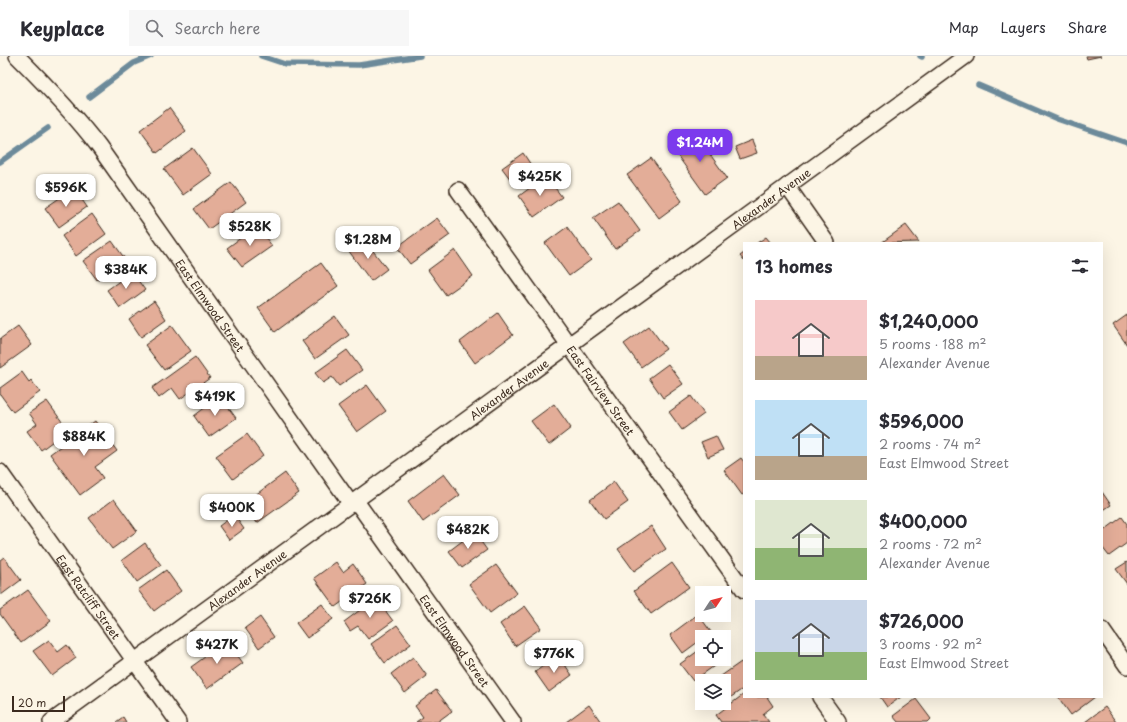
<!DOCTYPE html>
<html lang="en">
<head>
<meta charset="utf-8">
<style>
	body { margin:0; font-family:"Playpen Sans",sans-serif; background:#f7f7f7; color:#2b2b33; height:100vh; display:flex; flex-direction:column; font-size:15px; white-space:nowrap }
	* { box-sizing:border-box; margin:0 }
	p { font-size:13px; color:#7c7c81 }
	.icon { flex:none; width:22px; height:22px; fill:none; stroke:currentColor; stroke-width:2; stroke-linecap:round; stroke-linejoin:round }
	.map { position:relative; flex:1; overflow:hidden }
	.panel { position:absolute; left:743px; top:186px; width:360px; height:456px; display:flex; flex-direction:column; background:#fff; border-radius:0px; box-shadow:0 4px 16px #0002 }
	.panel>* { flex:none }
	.needle { width:26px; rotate:54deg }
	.fabs { position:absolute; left:695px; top:530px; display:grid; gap:8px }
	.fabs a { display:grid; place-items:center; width:36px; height:36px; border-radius:0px; background:#fff; box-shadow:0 4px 16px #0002; font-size:20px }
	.scale { position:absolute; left:12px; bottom:10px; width:53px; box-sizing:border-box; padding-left:4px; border:2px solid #3b2a1e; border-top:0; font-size:11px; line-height:14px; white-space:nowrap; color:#3b2a1e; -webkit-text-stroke:3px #fcf5e5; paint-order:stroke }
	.price { position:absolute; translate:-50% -34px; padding:0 9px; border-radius:8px; background:#fff; color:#222; font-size:13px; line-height:26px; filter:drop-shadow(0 1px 2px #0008) }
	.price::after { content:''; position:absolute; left:50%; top:24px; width:12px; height:9px; margin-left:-6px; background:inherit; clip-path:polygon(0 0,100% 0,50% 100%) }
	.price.on { background:#7c3aed; color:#fff }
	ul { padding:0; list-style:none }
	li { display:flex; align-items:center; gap:12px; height:100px; padding:0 12px }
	li span { display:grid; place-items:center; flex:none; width:112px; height:80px; border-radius:0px; color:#555 }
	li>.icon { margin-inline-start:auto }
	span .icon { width:48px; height:48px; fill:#fffc; stroke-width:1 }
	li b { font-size:17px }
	h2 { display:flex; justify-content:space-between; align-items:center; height:48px; padding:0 12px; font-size:17px }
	header { display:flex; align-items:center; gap:24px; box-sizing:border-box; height:56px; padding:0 20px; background:#fff; border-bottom:1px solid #e1e1e2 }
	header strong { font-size:19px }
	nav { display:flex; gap:22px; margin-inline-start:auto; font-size:14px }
	.search { width:280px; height:36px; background:#f7f7f7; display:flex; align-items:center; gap:10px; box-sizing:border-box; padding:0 14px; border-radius:0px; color:#7c7c81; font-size:15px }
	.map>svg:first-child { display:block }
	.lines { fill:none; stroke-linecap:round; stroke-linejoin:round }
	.stream { stroke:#6c8a9a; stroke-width:5.5 }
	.building { fill:#e3ad98; stroke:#3b2a1e }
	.minor-casing { stroke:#3b2a1e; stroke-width:18 }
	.minor { stroke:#fcf5e5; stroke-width:15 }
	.labels { text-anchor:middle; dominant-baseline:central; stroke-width:3; stroke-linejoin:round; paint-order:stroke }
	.street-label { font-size:11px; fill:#3b2a1e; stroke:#fcf5e5 }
</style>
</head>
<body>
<header>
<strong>Keyplace</strong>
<div class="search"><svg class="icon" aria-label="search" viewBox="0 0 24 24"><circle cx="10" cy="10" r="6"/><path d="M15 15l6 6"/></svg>Search here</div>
<nav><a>Map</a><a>Layers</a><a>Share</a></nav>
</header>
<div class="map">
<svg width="1127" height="666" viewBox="0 0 1127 666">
	<rect width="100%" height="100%" fill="#fcf5e5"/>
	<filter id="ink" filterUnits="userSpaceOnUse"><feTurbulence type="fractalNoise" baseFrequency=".025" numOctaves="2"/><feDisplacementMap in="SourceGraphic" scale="8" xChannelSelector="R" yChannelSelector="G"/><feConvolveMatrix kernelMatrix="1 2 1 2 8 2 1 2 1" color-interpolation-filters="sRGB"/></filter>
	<g filter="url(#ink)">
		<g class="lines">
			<!-- stream -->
			<path class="stream" d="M261,0L285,8L359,9L420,0
				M920,0L922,1
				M978,29L1057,63L1127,87
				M89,41L134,7L151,0
				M0,106L48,72"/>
		</g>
		<!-- building -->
		<path class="building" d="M1086,0H1101L1087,3Z
			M169,52L186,75L157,97L140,74Z
			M694,76L727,122L705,138L672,92Z
			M752,84L757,97L740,103L735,91Z
			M193,92L212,118L183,139L164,113Z
			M523,97L531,109L511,124L502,112Z
			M651,102L682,145L659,162L627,119Z
			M546,120L562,141L534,161L519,140Z
			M231,126L246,146L209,173L194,153Z
			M74,132L87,151L59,171L45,152Z
			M618,145L640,175L615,193L593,162Z
			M92,158L106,178L76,200L62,180Z
			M437,162L450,179L410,208L397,191Z
			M906,169L919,186L881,187Z
			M257,170L272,190L242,211L227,192Z
			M567,171L591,204L569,220L545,187Z
			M766,181L771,187H757Z
			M364,183L387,213L371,225L348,194Z
			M112,185L125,203L97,224L83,205Z
			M455,194L473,220L446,239L428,214Z
			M744,197V205L740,200Z
			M321,207L338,230L275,276L258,252Z
			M132,216L145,234L120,252L107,234Z
			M154,245L166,263L141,281L129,263Z
			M498,257L513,279L475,307L460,286Z
			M1127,259V289L1113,269Z
			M335,260L349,279L315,303L302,285Z
			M172,269L191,295L164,314L145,289Z
			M18,270L32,289L0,312V283Z
			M649,270L666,293L641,311L624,288Z
			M347,294L362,314L339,330L332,321L323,327L315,317Z
			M195,301L210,322L180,343L172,332L159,342L152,332Z
			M668,308L683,328L663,342L649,322Z
			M22,316L29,326L31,324L40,336L13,356L0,338V332Z
			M367,329L386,355L357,376L338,350Z
			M220,340L236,362L209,381L194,360Z
			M691,340L704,358L682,374L669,356Z
			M47,345L68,374L41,394L27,375L37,368L29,357Z
			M554,348L571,372L549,389L531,365Z
			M95,365L117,395L95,411L103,422L80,439L50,398Z
			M247,378L263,400L233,423L216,400Z
			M716,380L723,394L708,401L701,386Z
			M741,402L744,406V438L742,439L724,414Z
			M285,417L299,437L257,467L243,448Z
			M444,418L460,439L423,466L408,445Z
			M614,426L628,446L604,463L590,444Z
			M1102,436L1111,449L1102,455Z
			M114,443L137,475L112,493L89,462Z
			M234,459L244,473L229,484L219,470Z
			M1122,461L1127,468V487L1109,500L1102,491V476Z
			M651,470L666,493L634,515L618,493Z
			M474,476L487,494L462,512L449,495Z
			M145,487L161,509L137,526L122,504Z
			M4,501L21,524L1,539L0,504Z
			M336,506L343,516L353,508L367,528L335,551L314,522Z
			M1127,506V528L1116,513Z
			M672,507L689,531L651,558L634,535Z
			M496,509L517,537L490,557L469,528Z
			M166,514L181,535L154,555L138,534Z
			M28,534L51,565L21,587L0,558V554Z
			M376,542L393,565L368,583L358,570L350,575L344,566Z
			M322,548L333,563L307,582L296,567Z
			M525,550L541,572L515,590L500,568Z
			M698,558L711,576L705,581H702V583L683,597L670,579Z
			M260,561L274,581L259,592L245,572Z
			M397,569L411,588L385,607L371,588Z
			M49,584L58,596L67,589L76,602L52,620L33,595Z
			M227,585L243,607L207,633L191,611Z
			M702,592V603H724L693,625L680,608Z
			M558,599L572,619L549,636L535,616Z
			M413,601L427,620L405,637L391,618Z
			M741,606L744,610V632L724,646V625H714Z
			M436,634L452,655L437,666H416L423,661L415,650Z
			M744,638V641H767L773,650L763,658L769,666H721L716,659Z
			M880,641H901L887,651Z
			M1058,641H1095L1071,659Z
			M916,643L931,663L928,666H898L893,660Z
			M589,649L601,666H566Z
			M1105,651L1116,666H1085Z
			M123,661L126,666H116Z"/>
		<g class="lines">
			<defs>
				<g id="minor">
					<path id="s1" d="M17,0C46,29 74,58 99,91L351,448"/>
					<path d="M787,130L827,187"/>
					<path id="s2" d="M458,134L744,534"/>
					<path id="s3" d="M0,416L178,666"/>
					<path id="s4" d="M356,445L513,666"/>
					<path d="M1102,574L1127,610"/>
					<path d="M820,641L838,666"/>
					<path id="s5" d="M51,666L966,0"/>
				</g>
			</defs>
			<!-- minor casing -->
			<use href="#minor" class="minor-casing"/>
			<!-- minor -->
			<use href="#minor" class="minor"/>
		</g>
	</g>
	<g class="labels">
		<!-- street labels -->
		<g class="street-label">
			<text stroke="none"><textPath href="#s5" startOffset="890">Alexander Avenue</textPath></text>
			<text stroke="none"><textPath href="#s1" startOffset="316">East Elmwood Street</textPath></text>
			<text stroke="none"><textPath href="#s5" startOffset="566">Alexander Avenue</textPath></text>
			<text stroke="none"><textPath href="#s2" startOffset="246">East Fairview Street</textPath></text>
			<text stroke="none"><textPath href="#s5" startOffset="242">Alexander Avenue</textPath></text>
			<text stroke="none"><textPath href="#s3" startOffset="153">East Ratcliff Street</textPath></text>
			<text stroke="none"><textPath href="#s4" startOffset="171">East Elmwood Street</textPath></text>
		</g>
	</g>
</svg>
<div class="fabs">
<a><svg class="needle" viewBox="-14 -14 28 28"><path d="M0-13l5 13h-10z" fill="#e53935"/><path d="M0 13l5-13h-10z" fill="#7c7c81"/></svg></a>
<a><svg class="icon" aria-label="locate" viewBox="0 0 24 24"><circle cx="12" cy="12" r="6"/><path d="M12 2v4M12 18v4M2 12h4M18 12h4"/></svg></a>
<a><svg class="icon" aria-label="layers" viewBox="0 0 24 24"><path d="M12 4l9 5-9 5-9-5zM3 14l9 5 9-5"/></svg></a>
</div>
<div class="scale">20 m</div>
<b class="price on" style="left:700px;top:107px">$1.24M</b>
<b class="price" style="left:540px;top:141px">$425K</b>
<b class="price" style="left:66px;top:152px">$596K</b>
<b class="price" style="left:250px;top:191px">$528K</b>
<b class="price" style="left:368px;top:204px">$1.28M</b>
<b class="price" style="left:126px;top:234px">$384K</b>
<b class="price" style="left:215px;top:361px">$419K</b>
<b class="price" style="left:84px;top:401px">$884K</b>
<b class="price" style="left:232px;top:472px">$400K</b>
<b class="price" style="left:468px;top:494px">$482K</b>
<b class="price" style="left:370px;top:563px">$726K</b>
<b class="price" style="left:217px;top:609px">$427K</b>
<b class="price" style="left:554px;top:618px">$776K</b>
<section class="panel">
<h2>13 homes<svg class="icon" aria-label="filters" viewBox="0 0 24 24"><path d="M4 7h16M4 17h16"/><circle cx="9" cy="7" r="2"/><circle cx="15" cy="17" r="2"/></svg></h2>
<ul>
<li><span style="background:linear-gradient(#f6c9c9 70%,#b9a48a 0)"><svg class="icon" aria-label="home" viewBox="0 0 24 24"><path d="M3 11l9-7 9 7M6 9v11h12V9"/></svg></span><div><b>$1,240,000</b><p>5 rooms · 188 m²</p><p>Alexander Avenue</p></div></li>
<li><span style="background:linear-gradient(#bfe0f5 70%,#b9a48a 0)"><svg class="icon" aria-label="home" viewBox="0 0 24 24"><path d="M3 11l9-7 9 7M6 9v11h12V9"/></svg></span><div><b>$596,000</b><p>2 rooms · 74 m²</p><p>East Elmwood Street</p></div></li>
<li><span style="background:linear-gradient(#dfe7d0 60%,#8fb573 0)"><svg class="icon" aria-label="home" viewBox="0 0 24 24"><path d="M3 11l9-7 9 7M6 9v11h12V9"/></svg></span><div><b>$400,000</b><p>2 rooms · 72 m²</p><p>Alexander Avenue</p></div></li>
<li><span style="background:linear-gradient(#c9d6e8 65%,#8fb573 0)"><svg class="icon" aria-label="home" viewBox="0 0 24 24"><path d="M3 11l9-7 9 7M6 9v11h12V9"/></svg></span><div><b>$726,000</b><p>3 rooms · 92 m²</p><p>East Elmwood Street</p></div></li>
</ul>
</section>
</div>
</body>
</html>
